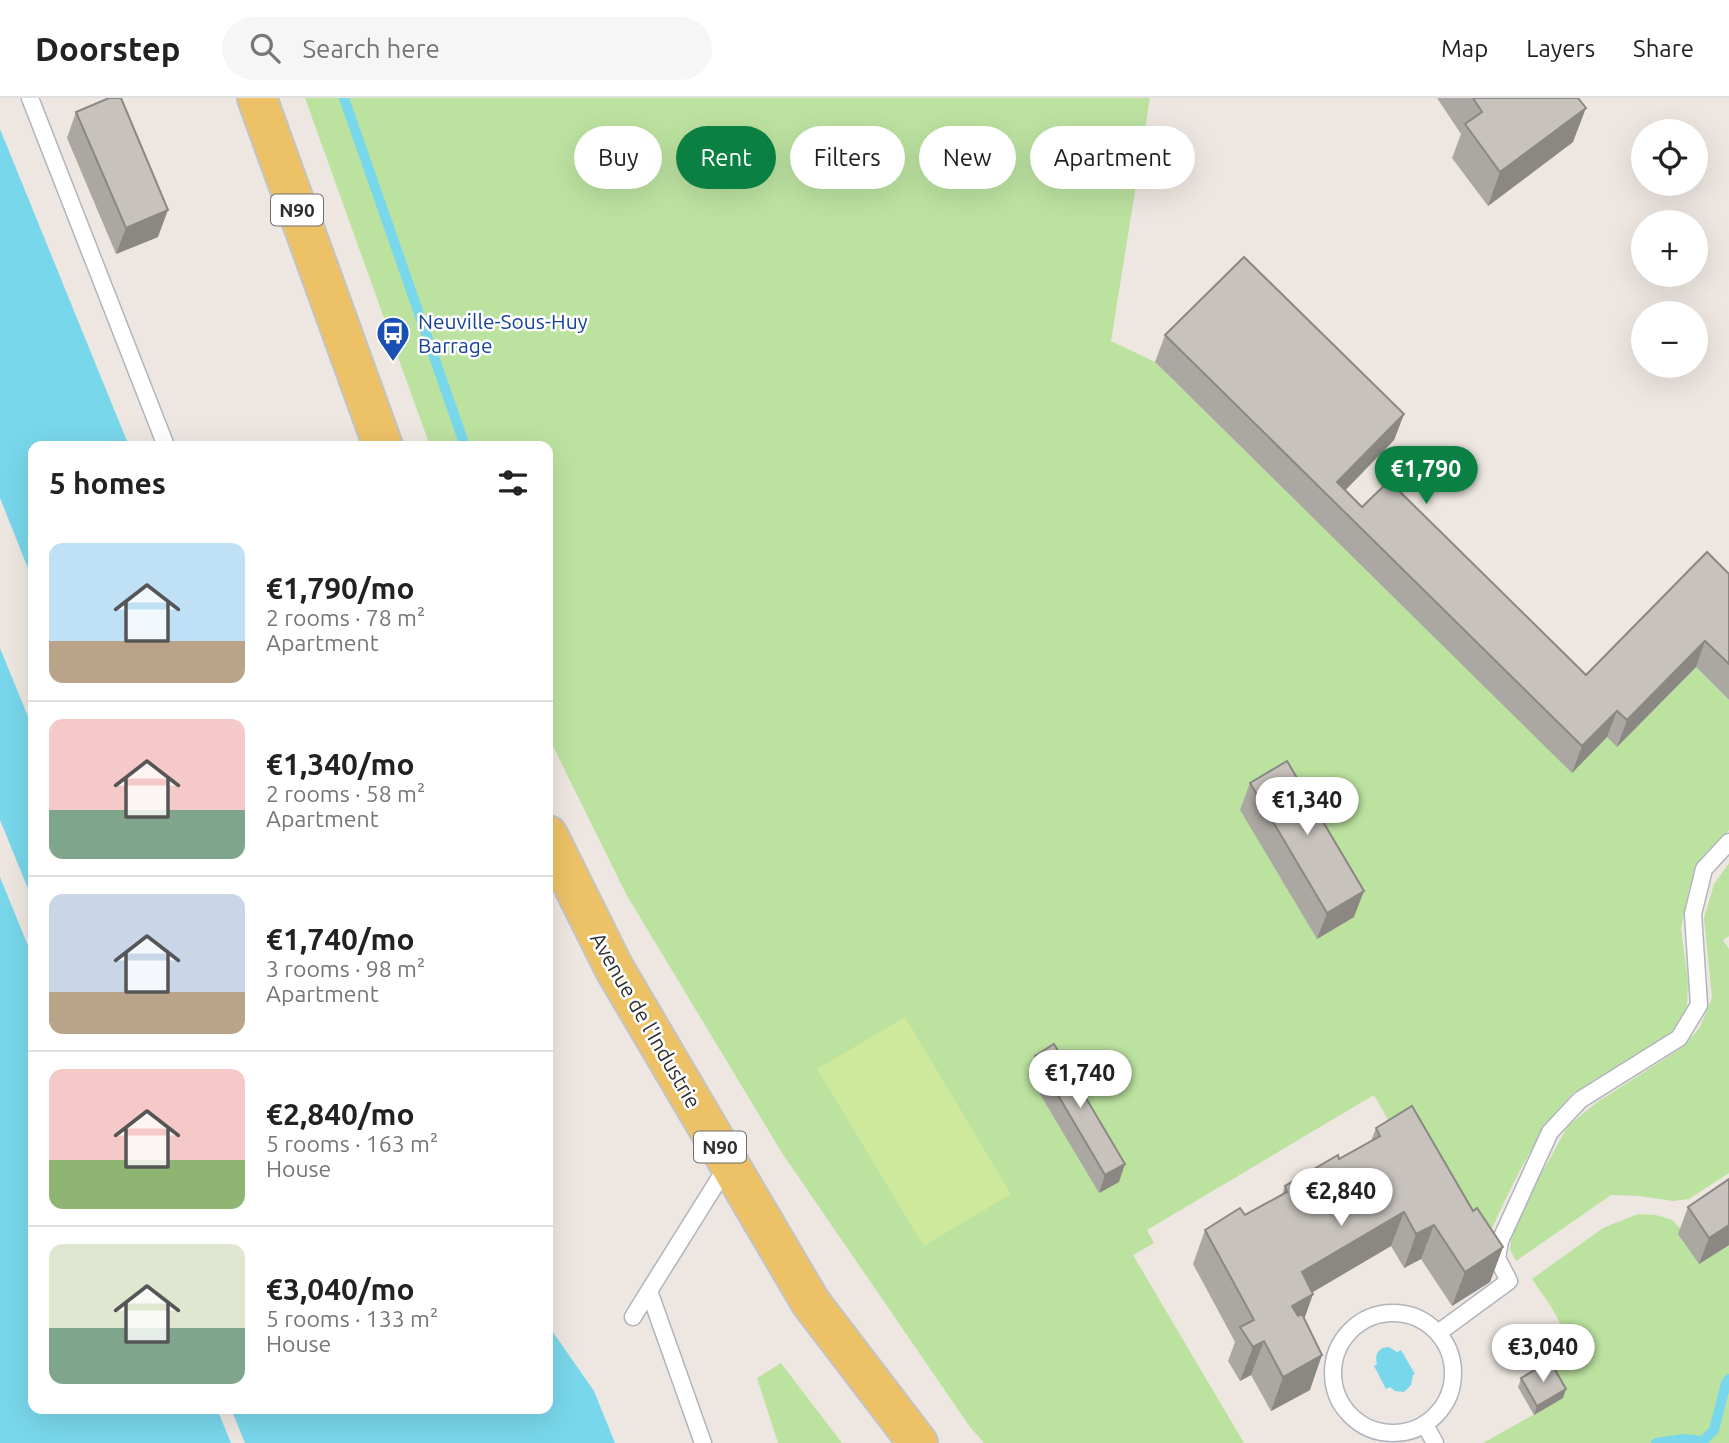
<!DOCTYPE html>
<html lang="en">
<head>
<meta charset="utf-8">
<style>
	body { margin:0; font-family:Ubuntu,sans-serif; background:#f6f6f6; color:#222; height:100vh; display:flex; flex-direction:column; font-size:26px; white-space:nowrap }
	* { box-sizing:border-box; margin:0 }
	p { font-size:23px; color:#767676 }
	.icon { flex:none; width:38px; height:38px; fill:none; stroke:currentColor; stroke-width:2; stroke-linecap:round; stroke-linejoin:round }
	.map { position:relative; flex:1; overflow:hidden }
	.sheet { position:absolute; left:28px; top:343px; width:525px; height:973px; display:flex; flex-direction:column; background:#fff; border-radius:14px; box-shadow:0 7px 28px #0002 }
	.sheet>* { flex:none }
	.guide { position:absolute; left:574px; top:28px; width:665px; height:63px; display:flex; gap:14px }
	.controls { position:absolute; left:1631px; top:21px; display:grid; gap:14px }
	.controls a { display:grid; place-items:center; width:77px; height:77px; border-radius:50%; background:#fff; box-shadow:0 7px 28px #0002; font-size:35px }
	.price { position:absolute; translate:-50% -60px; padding:0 16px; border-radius:24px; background:#fff; color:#222; font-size:23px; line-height:46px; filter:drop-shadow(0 2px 4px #0008) }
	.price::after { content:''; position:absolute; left:50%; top:42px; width:21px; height:16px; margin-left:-10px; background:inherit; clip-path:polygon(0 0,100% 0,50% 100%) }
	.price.on { background:#0b8043; color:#fff }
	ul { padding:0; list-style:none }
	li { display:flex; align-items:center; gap:21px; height:175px; padding:0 21px }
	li+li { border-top:2px solid #e0e0e0 }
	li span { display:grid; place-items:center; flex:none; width:196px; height:140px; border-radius:14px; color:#555 }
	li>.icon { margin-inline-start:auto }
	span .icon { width:84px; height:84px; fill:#fffc; stroke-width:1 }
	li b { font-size:30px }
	h2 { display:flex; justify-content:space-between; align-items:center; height:84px; padding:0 21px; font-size:30px }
	.pill { padding:0 24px; border-radius:32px; background:#fff; box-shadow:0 7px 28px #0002; font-size:24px; line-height:63px }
	.pill.on { background:#0b8043; color:#fff }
	header { display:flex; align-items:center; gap:42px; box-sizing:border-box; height:98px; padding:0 35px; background:#fff; border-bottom:2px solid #e0e0e0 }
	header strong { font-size:33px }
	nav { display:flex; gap:38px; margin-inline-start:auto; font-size:24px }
	.search { width:490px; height:63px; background:#f6f6f6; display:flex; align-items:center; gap:18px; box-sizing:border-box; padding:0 24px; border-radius:38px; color:#767676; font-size:26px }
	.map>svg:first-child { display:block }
	.green { fill:#bce2a0 }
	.pitch { fill:#cfe99c }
	.water { fill:#79d7eb }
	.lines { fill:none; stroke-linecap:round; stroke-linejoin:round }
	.stream { stroke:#79d7eb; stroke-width:10 }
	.lane-casing { stroke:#b1b4bd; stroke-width:19 }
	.primary-casing { stroke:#c4c4c4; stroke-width:42 }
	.lane { stroke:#fff; stroke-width:16 }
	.primary { stroke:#edc267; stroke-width:38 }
	.wall { fill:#aba7a2 }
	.shaded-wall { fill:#8b8884 }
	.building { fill:#c7c2bc; stroke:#8b8884; stroke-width:2 }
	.labels { text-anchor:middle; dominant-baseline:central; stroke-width:5; stroke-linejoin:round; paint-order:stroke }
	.shield { fill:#fff; stroke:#6d6d6d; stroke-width:2 }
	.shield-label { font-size:19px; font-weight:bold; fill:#2e2e2e }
	.transit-label { font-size:21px; fill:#164399; stroke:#fff; text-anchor:start }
	.street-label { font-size:21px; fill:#2e2e2e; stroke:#fff }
</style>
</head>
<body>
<header>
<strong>Doorstep</strong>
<div class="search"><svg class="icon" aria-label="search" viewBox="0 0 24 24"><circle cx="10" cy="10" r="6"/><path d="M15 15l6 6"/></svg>Search here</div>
<nav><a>Map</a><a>Layers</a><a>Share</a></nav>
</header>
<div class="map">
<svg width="1729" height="1345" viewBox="0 0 1729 1345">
	<rect width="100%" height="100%" fill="#eee7e1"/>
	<!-- green -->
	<path class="green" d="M305,0H1150L1111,243L1155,264L1572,674L1607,639L1618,648L1696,569L1729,602V732L1707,756L1689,791L1681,831L1688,883L1687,909L1671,935L1573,995C1534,1037 1508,1094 1485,1147L1400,1043L1374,997L1147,1132L1154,1145L1133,1157L1244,1345H984L970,1329L782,1055L626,796L548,638V348H430Z
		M1729,765V838L1723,842L1729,851V1075L1689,1101L1673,1103L1639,1098L1611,1097L1516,1163L1510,1152L1513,1126L1568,1028L1596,1005L1683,949L1700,929L1712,900L1704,820L1714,786Z
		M1638,1116L1656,1117L1672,1122L1683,1133L1729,1147V1345H1483L1563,1300L1553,1271C1581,1240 1549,1207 1532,1181L1603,1130Z
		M781,1265L842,1345H778L757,1280Z"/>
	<!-- pitch -->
	<path class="pitch" d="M905,919L1011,1096L924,1148L817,971Z"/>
	<!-- water -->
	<path class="water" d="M0,31L129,348H33V483L0,400Z
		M0,550L33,631V803L0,722Z
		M0,779L33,860V1311H217L231,1345H0Z
		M548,1227L594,1293L615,1345H245L231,1311H548Z
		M1389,1249L1397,1254L1401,1252L1415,1276L1413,1277L1411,1287L1404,1294L1395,1293L1390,1289L1386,1291L1374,1268L1377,1266C1374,1256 1379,1249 1389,1249Z"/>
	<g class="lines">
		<!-- stream -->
		<path class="stream" d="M344,0L465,348
			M1656,1345L1684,1341L1703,1343L1714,1332L1726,1285L1729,1281"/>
		<defs>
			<path id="lane" d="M30,0L166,348
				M1333 1275a60 60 0 1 1 120 0a60 60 0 1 1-120 0Z
				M633,1219L649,1193
				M1438,1235L1509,1183L1497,1160L1500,1143L1550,1034L1580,1002L1679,940L1699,907L1693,816L1704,771L1729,744
				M1425,1327L1435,1345
				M703,1345L649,1193L729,1065"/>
			<path id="primary" d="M257,0L383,348
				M548,737L614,870L811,1205L918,1345"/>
		</defs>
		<!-- lane casing -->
		<use href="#lane" class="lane-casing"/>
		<!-- primary casing -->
		<use href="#primary" class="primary-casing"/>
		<!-- lane -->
		<use href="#lane" class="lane"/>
		<!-- primary -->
		<use href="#primary" class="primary"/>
	</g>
	<!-- wall -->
	<path class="wall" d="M1437,0H1578L1573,44L1488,108L1452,60L1461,36Z
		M76,14L158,139L116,156L67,40Z
		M1165,237L1404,316L1394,342L1345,392L1362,409L1586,577L1729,476V602L1696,569L1617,649L1607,639L1572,675L1155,264Z
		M1250,685L1354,819L1317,841L1240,712Z
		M1035,958L1119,1084L1099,1095L1028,976Z
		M1376,1030L1473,1113L1503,1149L1490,1184L1452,1208L1421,1161L1404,1170L1391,1148L1313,1194V1196L1304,1221L1310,1292L1271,1313L1251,1277L1240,1283L1228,1263L1235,1244L1193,1166L1205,1132L1245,1117L1282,1097L1285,1088L1339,1061L1371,1043Z
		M1729,1081V1147L1699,1166L1678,1136L1688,1109Z
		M1521,1280L1563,1300L1534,1317L1518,1289Z"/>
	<!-- shaded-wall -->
	<path class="shaded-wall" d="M1586,10L1573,44L1488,108L1500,74Z
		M168,112L158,139L116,156L126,130Z
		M1404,316L1394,342L1334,404L1337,384Z
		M1705,543L1696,569L1617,649L1627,622Z
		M1617,613L1607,639L1572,675L1582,648Z
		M1364,793L1354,819L1317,841L1327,815Z
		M1125,1066L1119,1084L1099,1095L1105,1077Z
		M1404,1114L1391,1148L1289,1208L1302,1174Z
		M1434,1127L1421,1161L1404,1170L1416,1136Z
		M1729,1127V1147L1699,1166L1709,1140Z
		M1503,1149L1490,1184L1452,1208L1465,1174Z
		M1313,1196L1301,1230L1292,1208Z
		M1264,1243L1251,1277L1240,1283L1253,1249Z
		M1322,1257L1310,1292L1271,1313L1283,1279Z
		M1566,1291L1563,1300L1534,1317L1537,1308Z"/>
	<!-- building -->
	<path class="building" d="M109,0H121L168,112L126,130L76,14Z
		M1473,0H1578L1586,10L1500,74L1465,26L1482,14Z
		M1244,159L1404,316L1337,384L1362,409L1389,383L1586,577L1707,454L1729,476V566L1705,543L1627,622L1617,613L1582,648L1165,237Z
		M1287,663L1364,793L1327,815L1250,685Z
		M1054,946L1125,1066L1105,1077L1035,958Z
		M1412,1008L1473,1113L1477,1110L1503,1149L1465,1174L1434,1127L1416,1136L1404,1114L1302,1174L1313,1196L1292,1208L1298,1218L1302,1216L1322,1257L1283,1279L1264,1243L1253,1249L1240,1229L1254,1222L1205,1132L1240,1110L1245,1117L1287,1094L1285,1088L1338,1057L1339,1061L1380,1038L1376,1030Z
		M1729,1081V1127L1709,1140L1688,1109Z
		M1550,1263L1566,1291L1537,1308L1521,1280Z"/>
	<!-- icons -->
	<defs>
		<symbol id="bus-pin" viewBox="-11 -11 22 30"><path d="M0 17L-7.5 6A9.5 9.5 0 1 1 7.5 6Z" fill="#1a4fb4" stroke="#fff"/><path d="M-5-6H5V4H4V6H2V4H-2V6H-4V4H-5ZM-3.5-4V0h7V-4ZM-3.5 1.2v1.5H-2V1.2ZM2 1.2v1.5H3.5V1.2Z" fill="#fff"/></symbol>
	</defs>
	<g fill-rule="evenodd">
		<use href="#bus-pin" x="374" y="216" width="38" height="52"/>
	</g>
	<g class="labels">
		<!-- shield labels -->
		<g class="shield">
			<rect x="271" y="96.5" width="52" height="31" rx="5"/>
			<rect x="694" y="1033.5" width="52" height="31" rx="5"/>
		</g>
		<g class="shield-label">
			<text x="297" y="112">N90</text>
			<text x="720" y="1049">N90</text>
		</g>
		<!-- transit labels -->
		<g class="transit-label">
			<text x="418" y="223">Neuville-Sous-Huy<tspan x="418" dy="24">Barrage</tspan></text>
		</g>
		<!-- street labels -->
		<g class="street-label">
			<text transform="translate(646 922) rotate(60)">Avenue de l'Industrie</text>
		</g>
	</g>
</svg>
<div class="controls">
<a><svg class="icon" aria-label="locate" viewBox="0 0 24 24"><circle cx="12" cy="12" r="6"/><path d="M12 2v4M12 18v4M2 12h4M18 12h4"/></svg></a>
<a>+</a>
<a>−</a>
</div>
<b class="price on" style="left:1426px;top:408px">€1,790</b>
<b class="price" style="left:1307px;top:739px">€1,340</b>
<b class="price" style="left:1080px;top:1012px">€1,740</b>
<b class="price" style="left:1341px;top:1130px">€2,840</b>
<b class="price" style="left:1543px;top:1286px">€3,040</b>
<div class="guide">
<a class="pill">Buy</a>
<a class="pill on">Rent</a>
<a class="pill">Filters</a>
<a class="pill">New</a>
<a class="pill">Apartment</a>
</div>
<section class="sheet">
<h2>5 homes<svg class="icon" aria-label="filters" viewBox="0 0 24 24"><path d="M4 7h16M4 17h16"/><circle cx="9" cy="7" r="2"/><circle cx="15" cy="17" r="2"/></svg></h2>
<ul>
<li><span style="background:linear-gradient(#bfe0f5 70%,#b9a48a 0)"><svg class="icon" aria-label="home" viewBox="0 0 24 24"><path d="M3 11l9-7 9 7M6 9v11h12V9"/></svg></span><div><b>€1,790/mo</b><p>2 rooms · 78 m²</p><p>Apartment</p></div></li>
<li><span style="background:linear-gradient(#f6c9c9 65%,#7fa58c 0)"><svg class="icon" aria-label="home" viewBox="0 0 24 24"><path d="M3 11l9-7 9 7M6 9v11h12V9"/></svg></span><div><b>€1,340/mo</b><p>2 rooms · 58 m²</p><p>Apartment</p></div></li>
<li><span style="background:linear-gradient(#c9d6e8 70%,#b9a48a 0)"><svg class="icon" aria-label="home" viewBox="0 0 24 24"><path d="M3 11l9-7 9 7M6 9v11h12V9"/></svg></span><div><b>€1,740/mo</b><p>3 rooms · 98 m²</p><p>Apartment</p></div></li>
<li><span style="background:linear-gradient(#f6c9c9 65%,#8fb573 0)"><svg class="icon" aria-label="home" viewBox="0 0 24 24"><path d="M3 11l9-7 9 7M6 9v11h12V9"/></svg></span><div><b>€2,840/mo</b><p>5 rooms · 163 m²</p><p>House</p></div></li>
<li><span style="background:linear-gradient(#dfe7d0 60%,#7fa58c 0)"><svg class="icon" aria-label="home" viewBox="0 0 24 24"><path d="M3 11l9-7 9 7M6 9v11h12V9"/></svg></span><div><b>€3,040/mo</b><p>5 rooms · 133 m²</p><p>House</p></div></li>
</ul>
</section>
</div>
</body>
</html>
